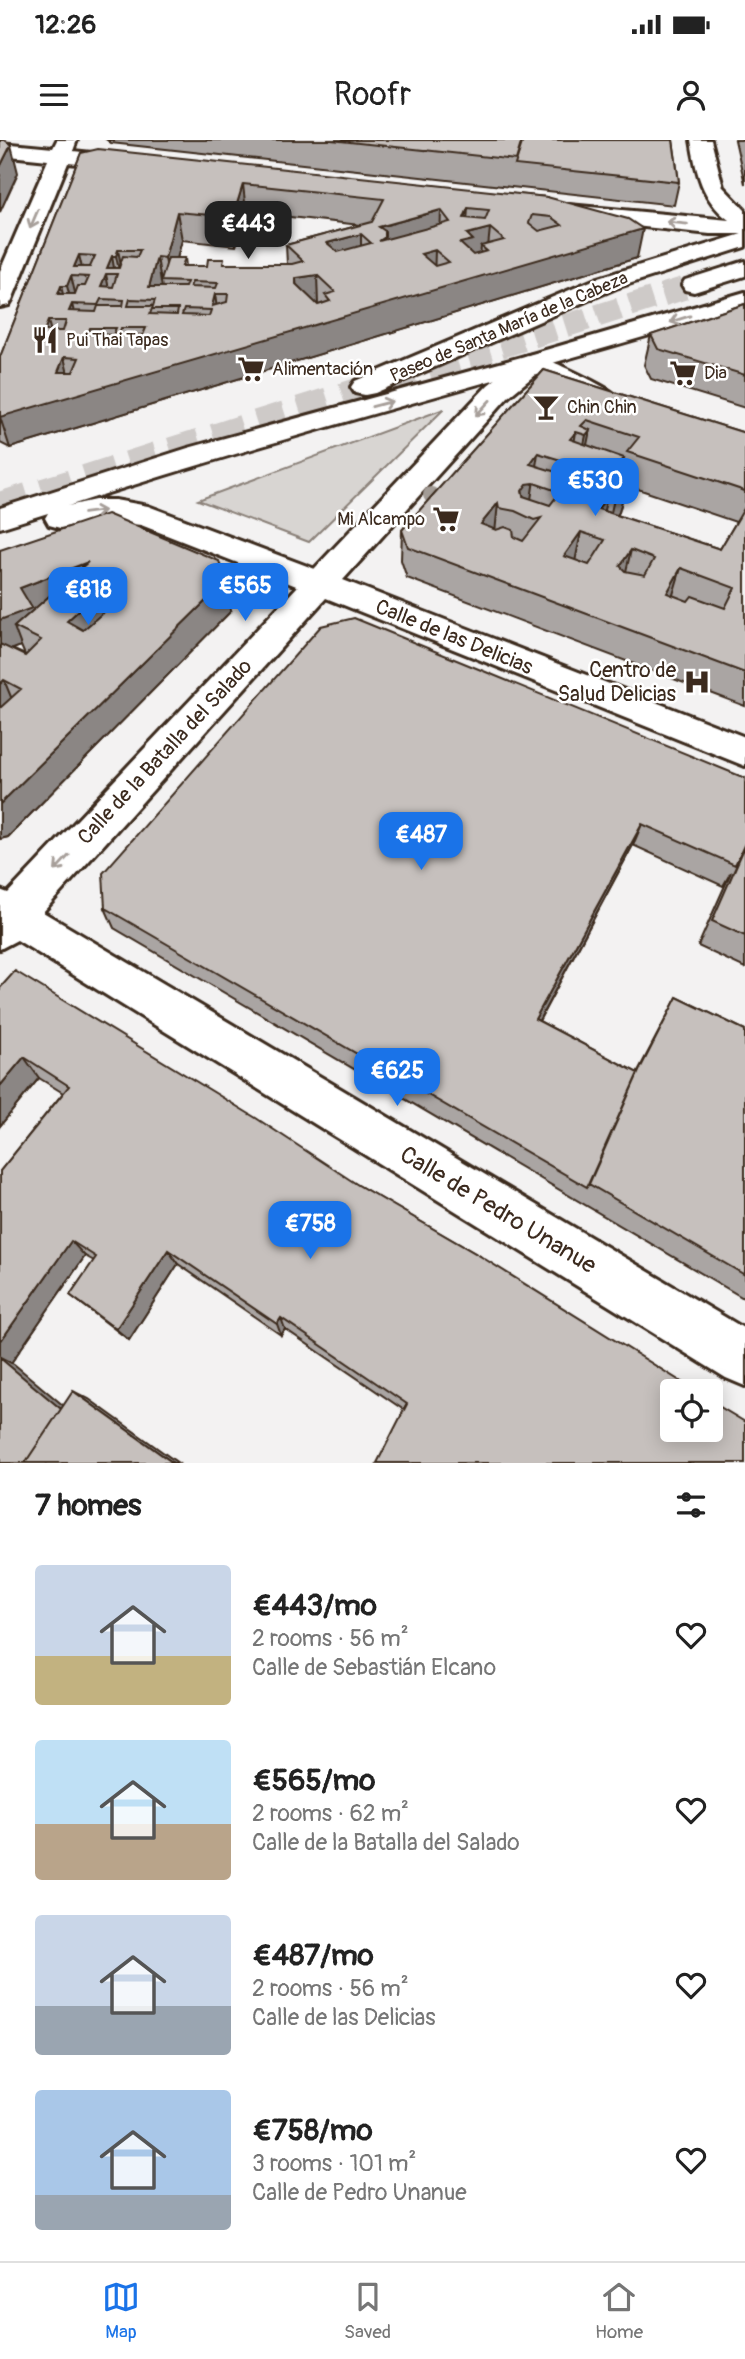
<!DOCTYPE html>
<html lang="en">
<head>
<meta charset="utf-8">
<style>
	body { margin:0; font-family:Pangolin,sans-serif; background:#f6f6f6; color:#222; height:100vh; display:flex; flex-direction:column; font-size:26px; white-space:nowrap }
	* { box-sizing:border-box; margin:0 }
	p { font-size:23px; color:#767676 }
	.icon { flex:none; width:38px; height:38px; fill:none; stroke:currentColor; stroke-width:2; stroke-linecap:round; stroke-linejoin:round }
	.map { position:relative; height:1323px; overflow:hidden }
	.drawer { display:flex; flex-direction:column; background:#fff; flex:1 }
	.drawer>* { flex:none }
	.buttons { position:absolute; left:660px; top:1239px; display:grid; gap:14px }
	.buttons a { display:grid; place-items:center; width:63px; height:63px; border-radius:7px; background:#fff; box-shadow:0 4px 18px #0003; font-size:35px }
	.price { position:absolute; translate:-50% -60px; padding:0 16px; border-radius:14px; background:#1a73e8; color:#fff; font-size:23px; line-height:46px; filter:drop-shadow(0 2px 4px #0008) }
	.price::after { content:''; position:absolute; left:50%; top:42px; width:21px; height:16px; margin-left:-10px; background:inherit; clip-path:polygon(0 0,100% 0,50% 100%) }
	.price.current { background:#222; color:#fff }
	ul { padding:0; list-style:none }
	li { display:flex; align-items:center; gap:21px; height:175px; padding:0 35px }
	li span { display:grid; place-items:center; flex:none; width:196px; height:140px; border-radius:7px; color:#555 }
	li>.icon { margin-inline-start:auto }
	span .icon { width:84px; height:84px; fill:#fffc; stroke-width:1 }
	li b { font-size:30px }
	h2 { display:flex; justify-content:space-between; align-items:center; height:84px; padding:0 35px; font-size:30px }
	.status { display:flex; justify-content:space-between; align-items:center; height:49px; padding:0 35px; background:#fff; direction:ltr }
	.status svg { height:19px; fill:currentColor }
	header { display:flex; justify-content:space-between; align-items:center; height:91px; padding:0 35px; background:#fff; font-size:32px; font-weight:600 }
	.tab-bar { display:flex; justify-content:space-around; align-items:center; height:98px; border-top:2px solid #e0e0e0; background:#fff; font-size:19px; color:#767676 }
	.tab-bar a { display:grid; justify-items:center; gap:4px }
	.tab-bar .current { color:#1a73e8 }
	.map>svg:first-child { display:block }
	.green { fill:#d8d5d2; stroke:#8a8078; stroke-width:2 }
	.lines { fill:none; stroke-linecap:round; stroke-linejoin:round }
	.major-tunnel-far1 { stroke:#cecac8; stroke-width:23; stroke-dasharray:23 11; stroke-linecap:butt }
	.major-tunnel { stroke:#cecac8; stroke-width:30; stroke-dasharray:30 15; stroke-linecap:butt }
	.minor-casing { stroke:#3b2a1e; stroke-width:6 }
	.major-casing { stroke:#3b2a1e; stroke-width:6 }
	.minor { fill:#fff; fill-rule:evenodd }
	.major { fill:#fff; fill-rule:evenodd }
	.tree { fill:#a39c96 }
	.wall { fill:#aaa5a3; stroke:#3b2a1e; stroke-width:2; fill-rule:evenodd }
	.shaded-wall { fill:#8b8684; stroke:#3b2a1e; stroke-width:2 }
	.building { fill:#c6c0bd; stroke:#3b2a1e; stroke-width:2; fill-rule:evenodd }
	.oneway { stroke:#a79f9a }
	.labels { text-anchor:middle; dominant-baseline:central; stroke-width:5; stroke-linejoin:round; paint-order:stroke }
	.far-street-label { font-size:18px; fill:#3b2a1e; stroke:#fff }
	.far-poi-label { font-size:18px; fill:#3b2a1e; stroke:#fff; text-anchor:start }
	.street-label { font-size:21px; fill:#3b2a1e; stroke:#fff }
	.poi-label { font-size:21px; fill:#3b2a1e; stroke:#fff; text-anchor:end }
	.near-street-label { font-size:24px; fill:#3b2a1e; stroke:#fff }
</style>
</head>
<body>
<div class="status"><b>12:26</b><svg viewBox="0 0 49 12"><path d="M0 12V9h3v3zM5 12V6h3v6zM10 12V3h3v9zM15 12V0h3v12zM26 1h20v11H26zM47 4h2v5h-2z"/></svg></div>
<header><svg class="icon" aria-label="menu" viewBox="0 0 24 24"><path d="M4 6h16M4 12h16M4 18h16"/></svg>Roofr<svg class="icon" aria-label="person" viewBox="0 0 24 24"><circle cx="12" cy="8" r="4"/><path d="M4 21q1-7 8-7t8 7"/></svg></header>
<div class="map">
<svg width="745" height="1323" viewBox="0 0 745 1323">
	<rect width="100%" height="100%" fill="#f3f2f2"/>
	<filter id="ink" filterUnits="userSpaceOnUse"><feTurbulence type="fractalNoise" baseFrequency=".0143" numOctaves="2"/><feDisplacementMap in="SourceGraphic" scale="14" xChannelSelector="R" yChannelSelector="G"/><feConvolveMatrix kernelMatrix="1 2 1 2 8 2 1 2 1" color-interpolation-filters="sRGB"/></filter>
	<g filter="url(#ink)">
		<!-- green -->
		<path class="green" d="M444,269L309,402L198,360Z"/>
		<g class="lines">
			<!-- major-tunnel-far1 -->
			<path class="major-tunnel-far1" d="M468,217L694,145"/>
			<!-- major-tunnel -->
			<path class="major-tunnel" d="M0,367L474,216"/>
			<defs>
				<path id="minor" d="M57,0H77L73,11L130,17L137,19L140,23L137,27L130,29L68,23L12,160L9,165L0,167V131L48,20L0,15V3L53,8Z
					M691,0H711L723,47L745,70V94H710L569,79L561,77L558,72L561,67L569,65L729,80C702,60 696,32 691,0Z
					M534,214C544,217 610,248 614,254L610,260C584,266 557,246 536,234L508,257L343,440L745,597V626L326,458L43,772L745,1189V1246L726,1238L17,800L0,809V750L8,753L488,245L525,216Z"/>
				<path id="major" d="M745,93V107L616,148L375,253L365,255L355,253L351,247L355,241L598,138Z
					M745,121V136L694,152L685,150L682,145L685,140Z
					M745,152V167C520,235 291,293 68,366L95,360H115L148,366L331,435L336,443L331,451L320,454L309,451L141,385L95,380L60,388L49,385L45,378L48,373L0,388V368L188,308L525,216Z"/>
			</defs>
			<!-- minor casing -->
			<use href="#minor" class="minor-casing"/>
			<!-- major casing -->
			<use href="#major" class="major-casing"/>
			<!-- minor -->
			<use href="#minor" class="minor"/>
			<!-- major -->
			<use href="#major" class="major"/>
		</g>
		<!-- trees -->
		<circle class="tree" cx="431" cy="355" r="8"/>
		<!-- wall -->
		<path class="wall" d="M107,0H673L679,42L674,65L111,3Z
			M735,0H745V44Z
			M81,13L547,57L637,118L10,308L0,303V217ZM246,72L360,85L286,105L287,124H224L207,126H186L185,118H177L182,100L236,106Z
			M745,164V268L651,239L644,225L651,195Z
			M544,230L745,293V566L407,438L401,420L402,390ZM623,324L625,325L621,340L619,339ZM626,345L736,382L720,409L617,375L619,372Z
			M0,410L231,471L8,697L0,699ZM21,506L25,515L12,509Z
			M745,638V828L698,806L731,732L723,746L633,705L539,881L637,933L677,857L745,890V1159L114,788L105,768Z
			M0,848L358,1045L480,1116L404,1270L285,1189L281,1195L178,1124L129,1200L70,1155L94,1121L85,1116L11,1223L0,1217V1031L63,953L39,938L0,986Z"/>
		<!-- shaded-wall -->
		<path class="shaded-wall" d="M11,5L18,33L0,72V27Z
			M243,44L246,72L236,106L233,77Z
			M468,68L466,97L467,94L490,88L487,117V111L481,106L480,119L471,122L460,103L464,78Z
			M441,70L440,99L379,115V87Z
			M177,72L182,100L171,141H169L165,118Z
			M643,89L637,118L10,308L0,277L58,232L64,217L71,247Z
			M361,94V123L328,132L327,103Z
			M118,110L124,139L122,145L116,116Z
			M435,110L434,140L421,114Z
			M79,115L84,137L74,127Z
			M112,116L115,134L107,128Z
			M157,117L162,148L149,147Z
			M106,134L111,160L101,146Z
			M317,135L318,165L298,167L296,138Z
			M71,136L78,165L72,164L79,194L69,171L72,165L67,146Z
			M61,146L68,175L58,154Z
			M215,154L219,184L212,166Z
			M48,181L56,211L44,191Z
			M590,290L584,320L580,325L586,295Z
			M576,292L571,322L570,299Z
			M538,313L529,373L522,351L530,324Z
			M624,318L617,348L607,357L600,387L598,369L611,336Z
			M627,342L619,372L607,390L614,359Z
			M498,363L495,393L481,384Z
			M581,392L575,422L564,416Z
			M631,410L624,440L620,426Z
			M88,422L14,487L21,506L0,514V480L20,448Z
			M681,428L672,458L667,453Z
			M226,441L231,471L8,697L0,699V664Z
			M104,447L112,477L77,511L67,481Z
			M4,540L16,569L0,584V544Z
			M642,684L633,705L530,897L535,879Z
			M24,917L39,938L0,986V946Z
			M71,1101L85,1116L11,1223L0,1217V1202Z
			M168,1110L178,1124L129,1200L116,1189Z
			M281,1178L285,1189L281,1195L277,1184Z
			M0,1217L14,1224L77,1277L47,1323Z
			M73,1251L89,1259L178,1323H173Z"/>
		<!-- building -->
		<path class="building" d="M0,0H5L11,5L0,27Z
			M331,0H522L516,20Z
			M523,0H673L679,42L515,25Z
			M98,9L547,57L628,79L643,89L0,277V217L81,13ZM243,44L384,59L372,82L286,105L303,121L292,124H223L224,119H208L207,126H182L185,118H168L161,141L187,142L185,147H149L157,117L165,118L177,72L233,77ZM468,68L489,70L485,80L464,78ZM441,70L450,82L379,101L385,97V91L379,87ZM532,75L551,77L562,85L539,91L529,83ZM490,88L504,100L481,106L487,111L473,115L460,103L473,100L467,94ZM361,94L371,103L338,112L327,103ZM118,110H140L137,117L123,116L119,128H107L112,116H116ZM435,110L449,122L435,126L421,114ZM79,115L95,116L90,127H74ZM106,134H117L113,147L101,146ZM317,135L335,152L325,155L330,161L318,165L296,144V138ZM71,136L89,137L85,146H78L75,154H58L61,146H67ZM192,142L218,143L216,148L190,147ZM215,154H228L227,162L212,166ZM101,159L124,160L123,166H98L96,172L69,171L72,164L98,165ZM130,159L155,160L152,169H178L177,175L150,174L153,166H128ZM184,169L211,170L209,176L182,175ZM48,181H66L63,191H44ZM90,188H116L113,195L88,194ZM121,188H146L143,195H119ZM64,217L79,218L73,232H58Z
			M745,164V235L658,209L651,195Z
			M544,230L745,293V351L627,312L639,297L587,280L581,286L590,290L586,295L576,292L570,299L624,318L611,336L627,342L614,359L607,357L598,369L720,409L745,367V533L408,407L402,390ZM538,313L574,324L566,335L530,324ZM534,343L560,352L550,365L523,356L522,351L527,344ZM498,363L499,368L515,371L534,380L541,378L523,401L514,397L513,390L505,387L496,390L481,384ZM581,392L605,400L589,425L564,416ZM631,410L654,419L645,435L625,431L620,426ZM681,428L735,448L725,468L692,456L688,461L667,453Z
			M107,374L219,421L226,441L0,664V568L21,549L4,540L0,544V504L25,516L41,500L14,487L88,422L20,448L32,468L0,480V410ZM104,447L122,456L83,490L67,481Z
			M354,478L745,638V703L735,725L642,684L535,879L638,933L587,1047L105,768L103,733L321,486Z
			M745,706V796L712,781Z
			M15,831L256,978L358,1045L480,1116L696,1251H672V1290H710V1261L745,1282V1323H377L407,1264L281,1178L277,1184L168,1110L116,1189L70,1155L96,1117L71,1101L0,1202V1031L69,946L24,917L0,946V848Z
			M677,857L745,890V1135L589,1044L640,929Z
			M0,1218L61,1269L25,1323H0Z
			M73,1251L173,1323H25Z"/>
		<!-- one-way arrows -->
		<defs><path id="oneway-shaft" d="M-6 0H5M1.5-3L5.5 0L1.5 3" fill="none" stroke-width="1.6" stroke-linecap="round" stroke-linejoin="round" transform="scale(1.75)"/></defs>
		<g class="oneway">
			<use href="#oneway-shaft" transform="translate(34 79) rotate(113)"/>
			<use href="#oneway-shaft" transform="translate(677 83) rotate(-174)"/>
			<use href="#oneway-shaft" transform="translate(680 179) rotate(163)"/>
			<use href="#oneway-shaft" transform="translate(382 264) rotate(-15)"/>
			<use href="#oneway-shaft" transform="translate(483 268) rotate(133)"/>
			<use href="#oneway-shaft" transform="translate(94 372) rotate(-8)"/>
			<use href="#oneway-shaft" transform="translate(62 723) rotate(133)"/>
		</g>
	</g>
	<!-- icons -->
	<defs>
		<symbol id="restaurant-bare" viewBox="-9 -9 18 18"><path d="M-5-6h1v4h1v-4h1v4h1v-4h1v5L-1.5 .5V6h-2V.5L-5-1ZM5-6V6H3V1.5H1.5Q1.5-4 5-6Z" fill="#3b2a1e" stroke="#fff" stroke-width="2.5" paint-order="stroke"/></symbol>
		<symbol id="supermarket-bare" viewBox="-9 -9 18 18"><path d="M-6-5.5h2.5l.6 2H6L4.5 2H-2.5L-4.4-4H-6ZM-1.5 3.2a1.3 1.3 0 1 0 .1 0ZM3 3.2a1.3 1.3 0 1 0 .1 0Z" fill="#3b2a1e" stroke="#fff" stroke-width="2.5" paint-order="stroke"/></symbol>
		<symbol id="bar-bare" viewBox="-9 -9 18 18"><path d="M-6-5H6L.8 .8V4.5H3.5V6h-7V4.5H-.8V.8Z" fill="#3b2a1e" stroke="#fff" stroke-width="2.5" paint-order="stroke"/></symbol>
		<symbol id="hospital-bare" viewBox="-9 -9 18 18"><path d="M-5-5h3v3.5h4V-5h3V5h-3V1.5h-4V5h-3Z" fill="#3b2a1e" stroke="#fff" stroke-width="2.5" paint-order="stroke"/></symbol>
	</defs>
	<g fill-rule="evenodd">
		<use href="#restaurant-bare" x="26" y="181" width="38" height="38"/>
		<use href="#supermarket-bare" x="232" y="210" width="38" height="38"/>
		<use href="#supermarket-bare" x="664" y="214" width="38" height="38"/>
		<use href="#bar-bare" x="527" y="248" width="38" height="38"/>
		<use href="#supermarket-bare" x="427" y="360" width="38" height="38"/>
		<use href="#hospital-bare" x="678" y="523" width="38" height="38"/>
	</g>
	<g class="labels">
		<!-- far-street labels -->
		<g class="far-street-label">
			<text transform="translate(509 187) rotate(-23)">Paseo de Santa María de la Cabeza</text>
		</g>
		<!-- far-poi labels -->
		<g class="far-poi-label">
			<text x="66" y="200">Pui Thai Tapas</text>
			<text x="272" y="229">Alimentación</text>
			<text x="704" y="233">Dia</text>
			<text x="567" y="267">Chin Chin</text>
			<text x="425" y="379" text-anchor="end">Mi Alcampo</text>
		</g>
		<!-- street labels -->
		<g class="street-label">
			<text transform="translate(454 497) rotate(22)">Calle de las Delicias</text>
			<text transform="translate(165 612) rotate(-47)">Calle de la Batalla del Salado</text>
		</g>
		<!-- poi labels -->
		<g class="poi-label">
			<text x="676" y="530">Centro de<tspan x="676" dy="24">Salud Delicias</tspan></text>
		</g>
		<!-- near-street labels -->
		<g class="near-street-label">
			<text transform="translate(498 1070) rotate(31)">Calle de Pedro Unanue</text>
		</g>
	</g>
</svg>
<div class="buttons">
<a><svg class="icon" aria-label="locate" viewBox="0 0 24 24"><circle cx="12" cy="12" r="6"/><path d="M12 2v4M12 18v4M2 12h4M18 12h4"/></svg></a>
</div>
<b class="price current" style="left:248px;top:121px">€443</b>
<b class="price" style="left:595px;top:378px">€530</b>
<b class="price" style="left:245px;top:483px">€565</b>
<b class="price" style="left:88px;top:487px">€818</b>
<b class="price" style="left:421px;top:732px">€487</b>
<b class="price" style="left:397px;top:968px">€625</b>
<b class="price" style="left:310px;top:1121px">€758</b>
</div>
<section class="drawer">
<h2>7 homes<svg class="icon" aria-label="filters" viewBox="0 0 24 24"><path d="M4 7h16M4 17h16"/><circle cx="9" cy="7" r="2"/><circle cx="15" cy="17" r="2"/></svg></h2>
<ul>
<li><span style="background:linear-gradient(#c9d6e8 65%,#c2b280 0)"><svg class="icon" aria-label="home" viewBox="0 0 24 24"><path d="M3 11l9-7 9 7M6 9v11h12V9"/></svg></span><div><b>€443/mo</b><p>2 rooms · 56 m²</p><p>Calle de Sebastián Elcano</p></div><svg class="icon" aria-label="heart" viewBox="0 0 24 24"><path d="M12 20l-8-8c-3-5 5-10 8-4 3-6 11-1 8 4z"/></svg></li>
<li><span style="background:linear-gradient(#bfe0f5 60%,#b9a48a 0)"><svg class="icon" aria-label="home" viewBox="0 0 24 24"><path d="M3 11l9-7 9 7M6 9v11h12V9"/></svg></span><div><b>€565/mo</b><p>2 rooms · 62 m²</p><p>Calle de la Batalla del Salado</p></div><svg class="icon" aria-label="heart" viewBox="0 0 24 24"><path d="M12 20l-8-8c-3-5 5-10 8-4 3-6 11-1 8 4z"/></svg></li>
<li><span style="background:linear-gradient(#c9d6e8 65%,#9aa5b1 0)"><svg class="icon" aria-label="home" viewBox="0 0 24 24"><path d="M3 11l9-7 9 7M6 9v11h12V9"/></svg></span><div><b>€487/mo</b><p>2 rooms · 56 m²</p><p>Calle de las Delicias</p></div><svg class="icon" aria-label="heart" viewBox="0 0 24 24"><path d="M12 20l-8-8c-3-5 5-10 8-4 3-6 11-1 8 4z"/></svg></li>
<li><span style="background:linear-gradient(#a9c7e8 75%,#9aa5b1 0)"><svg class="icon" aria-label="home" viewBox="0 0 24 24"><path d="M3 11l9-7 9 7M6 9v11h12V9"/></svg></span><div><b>€758/mo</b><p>3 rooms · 101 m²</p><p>Calle de Pedro Unanue</p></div><svg class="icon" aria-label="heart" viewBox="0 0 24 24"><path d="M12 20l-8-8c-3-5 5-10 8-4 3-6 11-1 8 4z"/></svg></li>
</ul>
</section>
<nav class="tab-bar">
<a class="current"><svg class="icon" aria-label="map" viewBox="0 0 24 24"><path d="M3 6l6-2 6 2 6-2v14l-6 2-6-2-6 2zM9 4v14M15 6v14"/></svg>Map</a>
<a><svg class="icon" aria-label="saved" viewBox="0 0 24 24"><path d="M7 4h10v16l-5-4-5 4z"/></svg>Saved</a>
<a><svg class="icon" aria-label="home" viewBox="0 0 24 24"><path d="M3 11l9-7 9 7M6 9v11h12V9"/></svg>Home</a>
</nav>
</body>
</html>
